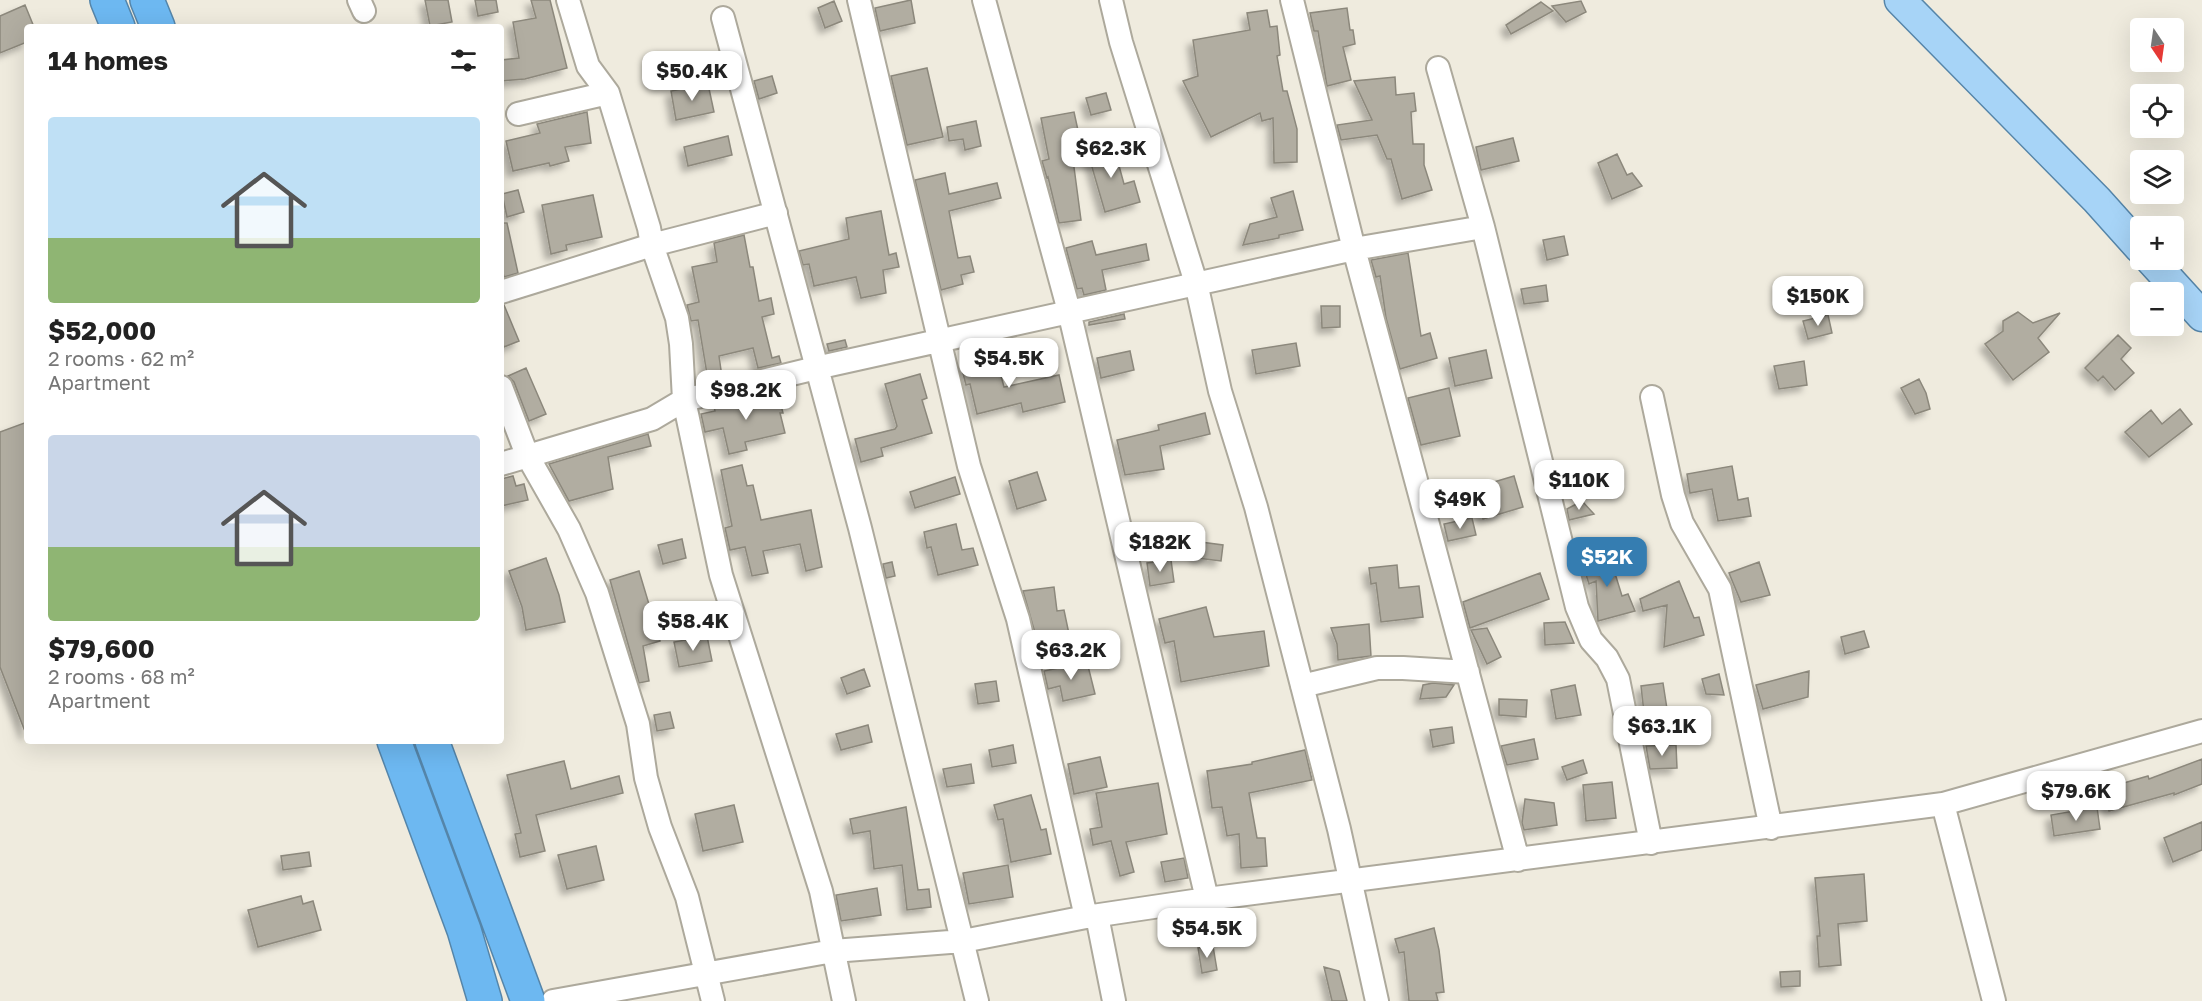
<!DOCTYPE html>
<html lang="en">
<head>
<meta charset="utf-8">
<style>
	body { margin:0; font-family:"Golos Text",sans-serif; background:#f6f6f6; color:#222; height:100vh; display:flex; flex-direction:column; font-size:22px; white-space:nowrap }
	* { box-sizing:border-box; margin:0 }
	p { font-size:20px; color:#767676 }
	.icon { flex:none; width:33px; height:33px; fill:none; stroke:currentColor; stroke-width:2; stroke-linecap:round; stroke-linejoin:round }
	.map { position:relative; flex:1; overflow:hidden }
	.drawer { position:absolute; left:24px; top:24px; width:480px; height:720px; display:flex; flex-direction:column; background:#fff; border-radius:6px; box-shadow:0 6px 24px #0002 }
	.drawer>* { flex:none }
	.needle { width:39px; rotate:167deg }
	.tools { position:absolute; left:2130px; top:18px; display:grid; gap:12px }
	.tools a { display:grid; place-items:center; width:54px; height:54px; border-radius:6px; background:#fff; box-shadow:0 6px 24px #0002; font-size:30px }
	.price { position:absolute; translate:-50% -51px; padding:0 14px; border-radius:12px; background:#fff; color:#222; font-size:20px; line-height:39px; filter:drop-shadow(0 2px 3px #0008) }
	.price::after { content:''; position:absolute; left:50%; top:36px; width:18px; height:14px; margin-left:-9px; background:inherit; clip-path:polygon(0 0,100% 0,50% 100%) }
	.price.current { background:#357db1; color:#fff }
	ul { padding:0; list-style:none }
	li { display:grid; align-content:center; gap:12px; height:318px; padding:0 24px }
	li span { display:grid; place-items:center; height:186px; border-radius:6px; color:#555 }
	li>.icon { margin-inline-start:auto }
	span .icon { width:108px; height:108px; fill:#fffc; stroke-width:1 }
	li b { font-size:26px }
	h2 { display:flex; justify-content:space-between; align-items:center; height:72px; padding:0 24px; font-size:26px }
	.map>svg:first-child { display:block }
	.building { fill:#b1ada1; stroke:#8c887c; stroke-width:1.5; filter:url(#shadow) }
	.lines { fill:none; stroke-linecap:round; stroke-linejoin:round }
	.minor-casing { stroke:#ada99c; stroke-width:26 }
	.major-casing { stroke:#5585a9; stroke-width:33 }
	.highway-casing { stroke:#5585a9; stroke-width:36 }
	.minor { stroke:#fff; stroke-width:22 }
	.major { stroke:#a7d4f7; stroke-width:30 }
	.highway { stroke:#6db8f1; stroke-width:33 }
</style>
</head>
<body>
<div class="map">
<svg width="2202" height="1001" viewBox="0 0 2202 1001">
	<defs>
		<filter id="shadow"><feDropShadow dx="-5.5" dy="5.5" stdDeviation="3" flood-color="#0004"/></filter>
	</defs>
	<rect width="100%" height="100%" fill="#efebde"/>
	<!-- building -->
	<path class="building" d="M425,0H448L452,22L430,26Z
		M475,0H496L498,12L478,16Z
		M531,0H550L567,68L525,79L501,81V60L519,58L513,22L536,18Z
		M911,0L915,23L880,31L875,8Z
		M834,1L842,21L825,28L818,8Z
		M1581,1L1586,12L1566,22L1552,6Z
		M1541,2L1553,11L1511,34L1506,25Z
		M25,5L34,27H27V42L0,53V16Z
		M1347,8L1350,30H1353L1355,44L1343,47L1351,80L1327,86L1318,31H1314L1310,13Z
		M1267,10L1270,27L1277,26L1280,55L1277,56L1283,91H1287L1297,129V162L1274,163L1273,118L1262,121L1260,113L1211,137L1183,81L1198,76L1193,40L1250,30L1247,13Z
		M927,68L943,137L907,145L891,76Z
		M772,76L777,93L759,99L754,81Z
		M1395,77L1396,95L1414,93L1416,111L1411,112L1413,144H1424V165L1432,190L1402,199L1391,159H1387L1377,135L1341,140L1337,125L1372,120L1354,81Z
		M708,84L714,112L676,120L671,91Z
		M1106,93L1111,110L1091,115L1086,98Z
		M587,112L591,143L565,147L569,161L550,166L549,163L513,171L506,141L540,133L537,124Z
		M1074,112L1079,135L1070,137L1081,220L1059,223L1048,177L1047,178L1042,161L1049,159L1041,118Z
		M976,121L981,146L965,150L963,139L949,141L947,127Z
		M728,136L732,155L688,166L684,147Z
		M1513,138L1519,161L1481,170L1476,147Z
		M1113,144L1124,184L1134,181L1140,202L1105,212L1087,150Z
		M1617,154L1627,175L1632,173L1642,186L1612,199L1598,163Z
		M945,173L949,194L997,183L1001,198L949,211L958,258L970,256L974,272L961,275L963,284L941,290L915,180Z
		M518,190L524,212L507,217L502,194Z
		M1293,191L1303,230L1279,235V238L1243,245L1250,224L1277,217L1271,198Z
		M593,195L602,237L566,245L567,250L551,254L542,205Z
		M881,211L889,255L896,253L899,267L883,270L886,293L861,298L856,277L814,286L809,264L803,265L799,251L849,239L846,218Z
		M501,223H507L518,273L504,277L501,265Z
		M744,235L750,267H753L759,301L771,298L774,314L762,317L772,358L779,356L781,363L758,368L753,348L719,356L722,377L708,380L698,320L691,321L687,305L699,302L692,267L717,262L714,243Z
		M1564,236L1568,255L1547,260L1543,240Z
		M1092,241L1096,255L1146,244L1149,260L1102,270L1106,290L1084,295L1082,288L1077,289L1066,248Z
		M1408,253L1421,336L1430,333L1437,358L1400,369L1386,318L1380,276L1376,277L1371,260Z
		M1546,285L1548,301L1524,304L1521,289Z
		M501,305H504L519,341L504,347L501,338Z
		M1321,306H1340V327L1322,328Z
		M2018,312L2033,323L2060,313L2038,338L2049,352L2013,380L1985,344L2003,331V321Z
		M1124,314L1125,319L1089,325V322Z
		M1828,315L1832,333L1808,339L1803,321Z
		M2118,335L2131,348L2121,359L2134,373L2115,390L2103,376L2098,381L2085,368Z
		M845,340L847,347L829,351L827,344Z
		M1296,343L1300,366L1256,374L1252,350Z
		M1486,350L1492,378L1455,386L1449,358Z
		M1130,351L1134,370L1101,378L1097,358Z
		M996,357L1004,387L1059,375L1065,402L1023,412L1021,403L977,414L970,384L966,385L961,366Z
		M1804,361L1807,385L1779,389L1774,366Z
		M526,368L546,414L529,421L514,382L508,376Z
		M920,374L927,398L922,400L932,433L881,448L883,456L861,462L855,439L895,429L897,426L885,384Z
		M1919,379L1926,393L1930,409L1915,414L1901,388Z
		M1449,388L1460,436L1421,445L1408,398Z
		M778,393L783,413H780L785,433L745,442L747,450L729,454L723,428L705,432L701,414L715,411L714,407L728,403V406Z
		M2180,409L2192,424L2149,457L2125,432L2151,410L2162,424Z
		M1205,413L1210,434L1160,446L1164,469L1125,475L1117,440L1159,430L1158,425Z
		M27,422V734H26L0,667V432Z
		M648,434L651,446L608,457L613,489L569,501L549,464Z
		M742,465L747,486L753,485L761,520L811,510L822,567L806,571L800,544L763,551L768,573L752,576L745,547L730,550L725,528L732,526L721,470Z
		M1732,466L1738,500L1748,498L1751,516L1718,521L1712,489L1690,493L1687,474Z
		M1037,472L1046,500L1017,509L1009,481Z
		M513,476L516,486L524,484L528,500L501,506V479Z
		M1514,476L1523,507L1483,519L1474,488Z
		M955,477L960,494L915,508L910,492Z
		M1582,501L1594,514L1569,520L1567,509Z
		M1472,518L1476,535L1448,541L1444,524Z
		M956,524L962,550L973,548L978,565L938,575L931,547L927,548L924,532Z
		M682,539L686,558L663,564L658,545Z
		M1193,541L1223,545L1221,561L1197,558Z
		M1609,554L1622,596L1628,594L1635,611L1598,621L1596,581L1589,584L1582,562Z
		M546,558L559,595L565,622L526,630L522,607L509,571Z
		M1171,560L1174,582L1150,586L1147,563Z
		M892,562L895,576L886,578L883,564Z
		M1759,562L1770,595L1741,602L1729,573Z
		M1397,565L1399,588L1419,586L1423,617L1381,622L1376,583L1371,584L1369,568Z
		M639,571L660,641L643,646L649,681L639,683L610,580Z
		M1540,573L1549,599L1470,628L1463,602Z
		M1679,581L1694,618L1699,617L1704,635L1664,647L1667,605L1643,611L1640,599Z
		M1054,587L1057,611L1064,610L1069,634L1037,640L1023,591Z
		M1206,607L1214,637L1264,631L1269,666L1181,682L1174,641L1165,643L1159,619Z
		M1565,622L1574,643L1545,645L1544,623Z
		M1369,624L1371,656L1338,660L1337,644L1331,628Z
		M1487,628L1501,657L1487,664L1471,630Z
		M1864,631L1869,647L1845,654L1841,637Z
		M707,636L712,661L679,667L674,642Z
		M1087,662L1095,694L1063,701L1060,686L1048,689L1044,671Z
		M864,669L870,686L847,694L841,678Z
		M1809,671L1808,697L1763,709L1756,685Z
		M1719,674L1724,695L1706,694L1702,679Z
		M996,681L999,701L978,704L975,684Z
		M1433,683L1454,685L1446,697L1420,699L1423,685Z
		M1663,683L1667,709L1644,713L1641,686Z
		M1575,685L1581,715L1556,719L1551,690Z
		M1499,699L1527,700L1526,717L1499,715Z
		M670,712L674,728L657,731L654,715Z
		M868,725L872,742L841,750L836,734Z
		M1452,727L1454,743L1433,747L1430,730Z
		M1534,739L1538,759L1507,765L1501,746Z
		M1013,745L1016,763L992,767L989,750Z
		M1676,745L1677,768L1650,769L1646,746Z
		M1305,750L1312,780L1249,793L1257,838H1265L1267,866L1241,868L1239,834L1227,836L1222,807L1212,808L1207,771L1252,764V762Z
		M1100,757L1107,787L1074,794L1068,764Z
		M2202,759V784L2174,795V793L2109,811L2103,789L2148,776L2149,779Z
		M1583,760L1587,773L1567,780L1562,767Z
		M564,761L571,789L619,776L623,793L536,815L545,851L520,857L515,834L521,833L507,775Z
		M971,764L974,783L947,787L943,769Z
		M1612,782L1616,818L1586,821L1583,785Z
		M1158,783L1167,834L1126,842L1134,872L1120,876L1111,841L1093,845L1090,829L1102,827L1096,793Z
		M1031,795L1041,830L1046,829L1051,854L1011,862L1003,819L998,820L994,805Z
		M1525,799L1554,803L1557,825L1524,830L1522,823Z
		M734,805L743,842L703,851L695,814Z
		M906,807L918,890L929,889L931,907L907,910L902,865L874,869L870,831L853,834L850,819Z
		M2097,807L2100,829L2054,836L2051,815Z
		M2202,822V850L2173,862L2164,838Z
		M596,846L604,880L567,889L558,855Z
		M309,852L311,866L283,870L281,856Z
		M1184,858L1188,878L1165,882L1161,862Z
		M1008,865L1013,897L969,904L963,873Z
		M1864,874L1867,921L1838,924L1841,965L1819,967L1817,936H1820L1815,878Z
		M877,888L881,915L841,921L836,895Z
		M301,896L303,904L313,901L321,930L258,947L248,910Z
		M1434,928L1439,950L1444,992L1436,993L1438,1001H1409L1404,952L1399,953L1395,939Z
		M1213,946L1217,970L1202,973L1198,948Z
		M1324,967L1339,971L1347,1001H1332Z
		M1800,971V986L1781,987L1780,972Z"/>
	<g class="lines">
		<defs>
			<path id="minor" d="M359,0L364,11
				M568,0L588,66L608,93L649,228L652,245L677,318L681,344L684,400L721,575L821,891L844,1001
				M859,0L969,466L1018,619L1086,917
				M984,0L1069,311L1207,899
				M1111,0L1121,42L1196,283L1220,391L1256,507L1339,829L1377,1001
				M1292,0L1354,249L1518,860
				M723,18L860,528L977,1001
				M1438,68L1483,227L1577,607L1591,640L1607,658L1618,679L1651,843
				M518,114L608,93
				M501,292L652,245L776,213
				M501,387L527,455L569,529L597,593L638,724L646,778L660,827L687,897L713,1001
				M1652,397L1673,495L1682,523L1720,589L1771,828
				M501,464L652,419L684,400L816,368L1354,249L1483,227
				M1302,686L1377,668H1403L1468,672
				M1943,804L1994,1001
				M1097,916L1114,1001
				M553,1001L833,951L963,941L1086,917L1207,899L1943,804L2202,731"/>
			<path id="major" d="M1900,0L2097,200L2140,248
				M2151,260L2202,316"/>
			<path id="highway" d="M107,0L118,27
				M147,0L158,27
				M394,741L464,930L485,1001
				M432,741L528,1001"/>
		</defs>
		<!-- minor casing -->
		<use href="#minor" class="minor-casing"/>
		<!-- major casing -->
		<use href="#major" class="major-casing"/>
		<!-- highway casing -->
		<use href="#highway" class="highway-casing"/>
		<!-- minor -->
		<use href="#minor" class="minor"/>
		<!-- major -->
		<use href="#major" class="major"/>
		<!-- highway -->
		<use href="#highway" class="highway"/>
	</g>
</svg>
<div class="tools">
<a><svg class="needle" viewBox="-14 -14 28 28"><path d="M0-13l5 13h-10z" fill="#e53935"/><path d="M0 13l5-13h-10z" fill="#767676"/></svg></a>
<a><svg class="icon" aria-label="locate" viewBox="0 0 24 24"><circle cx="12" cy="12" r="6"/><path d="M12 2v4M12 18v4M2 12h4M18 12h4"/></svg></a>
<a><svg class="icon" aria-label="layers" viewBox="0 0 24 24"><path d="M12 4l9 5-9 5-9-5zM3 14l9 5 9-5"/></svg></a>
<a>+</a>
<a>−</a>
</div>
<b class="price" style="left:692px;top:102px">$50.4K</b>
<b class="price" style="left:1111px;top:179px">$62.3K</b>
<b class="price" style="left:1818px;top:327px">$150K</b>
<b class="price" style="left:1009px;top:389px">$54.5K</b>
<b class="price" style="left:746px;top:421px">$98.2K</b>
<b class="price" style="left:1579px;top:511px">$110K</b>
<b class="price" style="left:1460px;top:530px">$49K</b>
<b class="price" style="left:1160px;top:573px">$182K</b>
<b class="price current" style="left:1607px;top:588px">$52K</b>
<b class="price" style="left:693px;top:652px">$58.4K</b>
<b class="price" style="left:1071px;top:681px">$63.2K</b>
<b class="price" style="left:1662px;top:757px">$63.1K</b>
<b class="price" style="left:2076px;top:822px">$79.6K</b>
<b class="price" style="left:1207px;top:959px">$54.5K</b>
<section class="drawer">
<h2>14 homes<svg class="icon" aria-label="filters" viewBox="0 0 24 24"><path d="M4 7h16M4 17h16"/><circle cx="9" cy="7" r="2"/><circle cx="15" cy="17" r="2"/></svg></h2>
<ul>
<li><span style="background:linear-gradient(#bfe0f5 65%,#8fb573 0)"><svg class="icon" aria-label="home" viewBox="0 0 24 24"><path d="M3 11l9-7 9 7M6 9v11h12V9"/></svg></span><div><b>$52,000</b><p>2 rooms · 62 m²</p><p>Apartment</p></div></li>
<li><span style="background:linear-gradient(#c9d6e8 60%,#8fb573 0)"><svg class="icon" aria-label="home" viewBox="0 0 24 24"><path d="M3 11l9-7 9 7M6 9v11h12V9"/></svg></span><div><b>$79,600</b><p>2 rooms · 68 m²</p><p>Apartment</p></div></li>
</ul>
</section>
</div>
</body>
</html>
